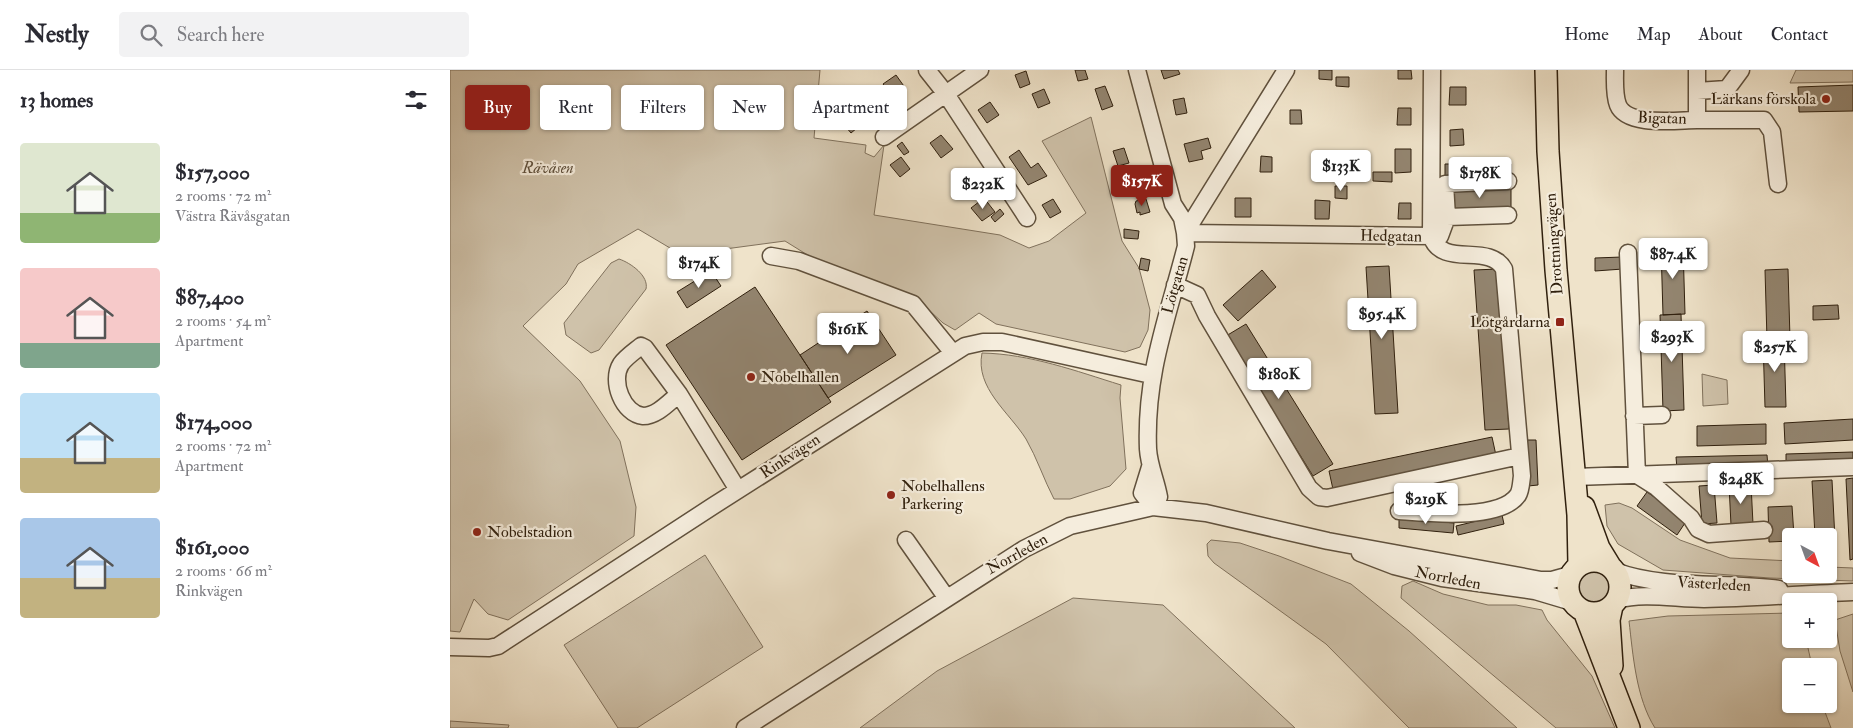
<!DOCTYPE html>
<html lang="en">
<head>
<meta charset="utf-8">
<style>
	body { margin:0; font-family:"IM FELL Double Pica",serif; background:#f2f2f3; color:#2b2b33; height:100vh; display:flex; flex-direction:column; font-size:19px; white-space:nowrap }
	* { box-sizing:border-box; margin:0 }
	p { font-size:16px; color:#7c7c81 }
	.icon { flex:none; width:28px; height:28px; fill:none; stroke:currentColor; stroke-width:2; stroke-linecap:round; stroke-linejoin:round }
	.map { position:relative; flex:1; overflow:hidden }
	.drawer { display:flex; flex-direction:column; background:#fff; width:450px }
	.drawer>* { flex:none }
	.hud { position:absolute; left:15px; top:15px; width:475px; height:45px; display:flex; gap:10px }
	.needle { width:32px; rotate:139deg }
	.buttons { position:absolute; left:1332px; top:458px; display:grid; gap:10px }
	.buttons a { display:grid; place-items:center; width:55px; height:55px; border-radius:5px; background:#fff; box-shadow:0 1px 4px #0004; font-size:25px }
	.price { position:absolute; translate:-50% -42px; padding:0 11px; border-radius:5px; background:#fff; color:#222; font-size:16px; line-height:32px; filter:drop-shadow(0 1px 2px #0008) }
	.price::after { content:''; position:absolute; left:50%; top:30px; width:15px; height:11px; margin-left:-8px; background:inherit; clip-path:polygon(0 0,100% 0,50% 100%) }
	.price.current { background:#8f2418; color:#fff }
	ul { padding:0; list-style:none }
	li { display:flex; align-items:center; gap:15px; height:125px; padding:0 20px }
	li span { display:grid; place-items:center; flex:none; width:140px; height:100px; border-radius:5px; color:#555 }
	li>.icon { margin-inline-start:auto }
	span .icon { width:60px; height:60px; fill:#fffc; stroke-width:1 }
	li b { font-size:21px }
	h2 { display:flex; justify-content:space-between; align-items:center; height:60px; padding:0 20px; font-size:21px }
	.pill { padding:0 18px; border-radius:5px; background:#fff; box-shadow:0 1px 4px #0004; font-size:18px; line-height:45px }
	.pill.current { background:#8f2418; color:#fff }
	header { display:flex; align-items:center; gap:30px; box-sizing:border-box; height:70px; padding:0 25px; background:#fff; border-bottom:1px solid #e1e1e2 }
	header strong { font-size:24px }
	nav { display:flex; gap:28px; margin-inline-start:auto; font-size:18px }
	.search { width:350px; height:45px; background:#f2f2f3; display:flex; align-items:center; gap:12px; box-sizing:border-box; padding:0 18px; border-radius:5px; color:#7c7c81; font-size:19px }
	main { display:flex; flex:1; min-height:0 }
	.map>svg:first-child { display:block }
	.green { fill:#cfc2aa; stroke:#80715c }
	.building { fill:#938570; stroke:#30200e }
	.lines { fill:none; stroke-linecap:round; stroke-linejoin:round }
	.minor-casing { stroke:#60513d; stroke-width:19 }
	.major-casing { stroke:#30200e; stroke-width:24 }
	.minor { stroke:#f5eddd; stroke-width:16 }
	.major { stroke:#efe3ca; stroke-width:21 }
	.poi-dot { fill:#8f2418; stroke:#f5eddd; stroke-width:2 }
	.labels { text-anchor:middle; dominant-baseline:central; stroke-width:4.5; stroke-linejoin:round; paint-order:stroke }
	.poi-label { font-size:16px; fill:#30200e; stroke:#f5eddd; text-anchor:start }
	.street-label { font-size:16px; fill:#30200e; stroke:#f5eddd }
	.park-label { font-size:16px; font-style:italic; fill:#60513d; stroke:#f5eddd }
</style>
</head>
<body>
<header>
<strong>Nestly</strong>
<div class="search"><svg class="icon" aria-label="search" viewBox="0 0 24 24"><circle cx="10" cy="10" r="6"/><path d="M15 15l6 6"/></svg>Search here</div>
<nav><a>Home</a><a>Map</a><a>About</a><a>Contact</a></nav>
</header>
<main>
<section class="drawer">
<h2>13 homes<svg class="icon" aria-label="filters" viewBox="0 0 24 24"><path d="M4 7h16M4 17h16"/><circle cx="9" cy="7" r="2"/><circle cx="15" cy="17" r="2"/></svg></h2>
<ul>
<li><span style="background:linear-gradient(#dfe7d0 70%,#8fb573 0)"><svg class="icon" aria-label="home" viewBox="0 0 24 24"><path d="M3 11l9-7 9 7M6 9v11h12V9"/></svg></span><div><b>$157,000</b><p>2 rooms · 72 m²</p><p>Västra Rävåsgatan</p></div></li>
<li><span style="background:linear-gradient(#f6c9c9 75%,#7fa58c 0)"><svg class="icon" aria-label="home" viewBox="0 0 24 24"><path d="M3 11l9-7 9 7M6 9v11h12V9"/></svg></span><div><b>$87,400</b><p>2 rooms · 54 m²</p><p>Apartment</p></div></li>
<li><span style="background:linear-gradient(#bfe0f5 65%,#c2b280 0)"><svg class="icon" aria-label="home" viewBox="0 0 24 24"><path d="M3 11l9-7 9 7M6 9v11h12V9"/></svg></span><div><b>$174,000</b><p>2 rooms · 72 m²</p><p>Apartment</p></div></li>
<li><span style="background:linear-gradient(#a9c7e8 60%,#c2b280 0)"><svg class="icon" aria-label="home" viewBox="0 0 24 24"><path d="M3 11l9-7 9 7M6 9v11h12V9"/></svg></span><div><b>$161,000</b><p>2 rooms · 66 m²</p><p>Rinkvägen</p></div></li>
</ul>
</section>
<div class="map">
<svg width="1403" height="658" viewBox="0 0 1403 658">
	<rect width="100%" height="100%" fill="#efe3ca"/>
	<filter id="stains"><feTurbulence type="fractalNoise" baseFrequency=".004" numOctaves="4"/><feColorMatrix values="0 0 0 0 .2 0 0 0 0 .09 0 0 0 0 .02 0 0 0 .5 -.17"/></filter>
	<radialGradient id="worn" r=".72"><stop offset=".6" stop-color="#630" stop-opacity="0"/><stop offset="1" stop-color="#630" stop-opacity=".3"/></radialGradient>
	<!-- green -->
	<path class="green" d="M0,0H370L364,68L416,75L415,83L424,87L434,75L424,145L550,165L579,178L599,171L636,143L592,71L641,47L672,171L689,198L700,240L698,260L690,277L675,282L546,254L529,243L505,260L493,253L469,231L385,202L335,171L245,183L220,178L188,159L128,194L116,214L73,256L130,311L170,371L186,437L184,466L58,550L38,544L24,529L10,562L0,561Z
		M1346,0H1403V12L1340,13Z
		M169,189C181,193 199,206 196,219L149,280L141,283L116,265L114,253L161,193Z
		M532,283C580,284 626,301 671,315L670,328L676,399L660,416L620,429H604C594,410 587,388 576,369C559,342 525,318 532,283Z
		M1252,304L1277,310L1278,334L1253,336Z
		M1169,433L1182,438L1230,470L1280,488L1341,491V504H1379V497L1403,498V511L1320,508L1213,500L1168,474L1157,456L1155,435Z
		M761,470L790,473L829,486L901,514L959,561L1067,658H959L876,574L764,493L758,486L757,474Z
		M255,485L313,577L187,658H168L114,575Z
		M1128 517a16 16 0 1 1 32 0a16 16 0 1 1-32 0Z
		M963,511L993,524L1038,535H1066L1092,540L1097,550L1142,606L1165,658H1106L951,528L952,516Z
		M623,528L713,535L845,658H410L487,601Z
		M1341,543V569H1356L1362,596H1341V634H1372L1381,658H1205C1186,628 1183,585 1179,551L1218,546Z
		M1403,544V622L1390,581L1385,550Z
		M0,651L59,655L58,658H0Z"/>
	<!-- building -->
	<path class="building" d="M625,0H635L638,9L628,11Z
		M711,0H728L730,4L714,9Z
		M869,0H882V10L869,9Z
		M948,0H961L962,9H948Z
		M576,1L580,14L570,18L565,5Z
		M446,5L456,19L444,28L433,14Z
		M886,7H899V17L886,16Z
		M1403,15V41L1349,42L1348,17Z
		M655,16L663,36L652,40L645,19Z
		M1000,17H1016V35H999Z
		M594,19L600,33L588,38L582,24Z
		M734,28L737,43L726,45L723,30Z
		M540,32L549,45L537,53L528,40Z
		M948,38H961V55H947Z
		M402,40L413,53L401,63L390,50Z
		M840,40H851L852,54H840Z
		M1013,59L1014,75L1000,76V60Z
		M491,65L503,79L491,88L480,73Z
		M758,68L761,78L751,81L753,89L739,92L734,74Z
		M452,72L459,82L454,85L447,76Z
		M674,78L679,93L668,96L663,81Z
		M945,79H961V102L945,103Z
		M569,80L581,98L588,93L597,106L578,115L559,87Z
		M811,86L822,87V102H810Z
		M451,87L460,99L450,107L440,95Z
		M995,94H1061V106H995Z
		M923,102H942V112L923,111Z
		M885,116H897V129L885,128Z
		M1061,117V139L1000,141L999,118Z
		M534,128L545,142L532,151L521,138Z
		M785,128H801V147H785Z
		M603,129L611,142L600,148L592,135Z
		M696,129L700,142L690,145V142L687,143L685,134L686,131Z
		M865,130L880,131L879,149H865Z
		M949,133H961V149H948Z
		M550,139L554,144L545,152L541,147Z
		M674,159L689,161L688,169L674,168Z
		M1233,175L1235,244L1213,245L1211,176Z
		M1172,187L1173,199L1145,201V188Z
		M691,188L700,190L698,201L689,199Z
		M939,196L948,343L925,344L916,197Z
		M1048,199L1059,359L1035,360L1024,200Z
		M1338,199L1340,269L1317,270L1315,200Z
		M812,200L826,217L788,251L773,235Z
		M261,201L271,216L237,238L227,222Z
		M305,217L381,332L292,390L216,275Z
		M1388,235L1389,249L1363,250V236Z
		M417,241L446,285L378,328L350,285Z
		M1231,244L1234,340L1213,341L1210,245Z
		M796,254L883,394L863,406L776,266Z
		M1334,269L1336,337H1315L1313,270Z
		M1403,349V370L1335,374L1334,353Z
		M1316,354V374L1247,376V356Z
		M1042,367L1047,390L884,424L879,401Z
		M1076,370H1086L1088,415L1078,416Z
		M1403,382V393L1336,395V384Z
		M1317,385L1318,397L1227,399L1226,387Z
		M1403,408V489L1400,490L1396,409Z
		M1382,410L1385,470H1379V466H1365L1362,411Z
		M1301,414L1303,454L1281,455L1279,415Z
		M1264,415L1267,453L1252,454L1249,416Z
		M1197,422L1237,450L1227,465L1187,436Z
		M1342,436L1344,466H1341V471L1319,472L1318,437Z
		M1052,445L1054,454L1008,465L1006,456Z
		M949,448L1004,453L1003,463L949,458Z"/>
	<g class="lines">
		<defs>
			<path id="minor" d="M477,0L496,24L577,148
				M687,0L723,134L732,148L735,163L981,166L982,0
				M1165,0C1165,11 1164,25 1168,35C1177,57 1227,50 1247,50V0
				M1247,21L1277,19L1291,0
				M1247,50H1314L1322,62L1328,114
				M434,67L530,0
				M997,147L995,114L1058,111
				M1178,183L1187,405L1206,417L1241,448L1248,459L1259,464L1314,460
				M321,186L349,191L463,234L503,283
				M725,215L747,225L757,246L859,418L869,427L877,428L1070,386
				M229,324C219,332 207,346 193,346C173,344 160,311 171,294C176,287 185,281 191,276L195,278L229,324L288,420
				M1184,346L1212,345
				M700,397L692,423L703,437
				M1125,407L1403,397
				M703,437L709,427C706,410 699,396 698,379C695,303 718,247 736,176L735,163L836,0
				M949,441C977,443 1050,451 1068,425C1071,420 1071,413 1072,406L1054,199C1039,172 992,199 981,166H990L997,147L1058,145
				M456,470L496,527
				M910,483L944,496L992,508L1085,521L1122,532
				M1165,501C1211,519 1278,512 1329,519
				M1166,530C1195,522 1225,529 1254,529C1304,528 1353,524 1403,522
				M0,577L39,578L48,576L263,436L515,276L533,272H552L701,305
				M295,658L574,479L620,456L703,437L756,443L878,471L1091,510H1102L1120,505"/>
			<path id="major" d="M1096,0L1098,81L1106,200L1128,445L1129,495
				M1134,437L1149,478L1160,496
				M1118 517a26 26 0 1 1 52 0a26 26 0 1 1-52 0Z
				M1134,541L1179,658
				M1162,596L1159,550L1162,536"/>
		</defs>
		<!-- minor casing -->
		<use href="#minor" class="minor-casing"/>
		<!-- major casing -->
		<use href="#major" class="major-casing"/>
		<!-- minor -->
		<use href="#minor" class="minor"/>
		<!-- major -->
		<use href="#major" class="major"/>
	</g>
	<!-- markers -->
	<g class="poi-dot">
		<circle cx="1376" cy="29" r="5"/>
		<rect x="1105" y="247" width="10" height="10" rx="2.5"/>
		<circle cx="301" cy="307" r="5"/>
		<circle cx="441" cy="425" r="5"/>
		<circle cx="27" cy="462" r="5"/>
	</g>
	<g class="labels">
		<!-- poi labels -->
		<g class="poi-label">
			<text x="1366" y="29" text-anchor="end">Lärkans förskola</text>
			<text x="1100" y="252" text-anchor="end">Lötgårdarna</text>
			<text x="311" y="307">Nobelhallen</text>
			<text x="451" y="416">Nobelhallens<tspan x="451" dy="18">Parkering</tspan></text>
			<text x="37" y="462">Nobelstadion</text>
		</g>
		<!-- street labels -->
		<g class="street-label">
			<text transform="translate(1212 48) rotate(2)">Bigatan</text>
			<text transform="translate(941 166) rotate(1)">Hedgatan</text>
			<text transform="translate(1104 174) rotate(-94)">Drottningvägen</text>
			<text transform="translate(725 215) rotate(-74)">Lötgatan</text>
			<text transform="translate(340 386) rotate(-33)">Rinkvägen</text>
			<text transform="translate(567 484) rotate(-29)">Norrleden</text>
			<text transform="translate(998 508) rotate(11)">Norrleden</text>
			<text transform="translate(1264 514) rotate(3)">Västerleden</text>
		</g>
		<!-- park labels -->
		<g class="park-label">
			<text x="98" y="98">Rävåsen</text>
		</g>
	</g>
	<rect width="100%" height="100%" filter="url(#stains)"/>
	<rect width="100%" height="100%" fill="url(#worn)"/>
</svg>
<div class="buttons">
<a><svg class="needle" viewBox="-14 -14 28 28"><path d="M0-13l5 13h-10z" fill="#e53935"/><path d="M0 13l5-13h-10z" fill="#7c7c81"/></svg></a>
<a>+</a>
<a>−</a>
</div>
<b class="price" style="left:891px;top:122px">$133K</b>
<b class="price" style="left:1030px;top:129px">$178K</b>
<b class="price current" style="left:692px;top:137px">$157K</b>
<b class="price" style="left:533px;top:140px">$232K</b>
<b class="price" style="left:1223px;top:210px">$87.4K</b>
<b class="price" style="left:249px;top:219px">$174K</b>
<b class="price" style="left:932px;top:270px">$95.4K</b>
<b class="price" style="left:398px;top:285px">$161K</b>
<b class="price" style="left:1222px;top:293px">$293K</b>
<b class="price" style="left:1325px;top:303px">$257K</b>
<b class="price" style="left:829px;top:330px">$180K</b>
<b class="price" style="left:1291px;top:435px">$248K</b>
<b class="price" style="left:976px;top:455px">$219K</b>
<div class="hud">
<a class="pill current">Buy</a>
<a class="pill">Rent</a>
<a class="pill">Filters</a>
<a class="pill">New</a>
<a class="pill">Apartment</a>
</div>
</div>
</main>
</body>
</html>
